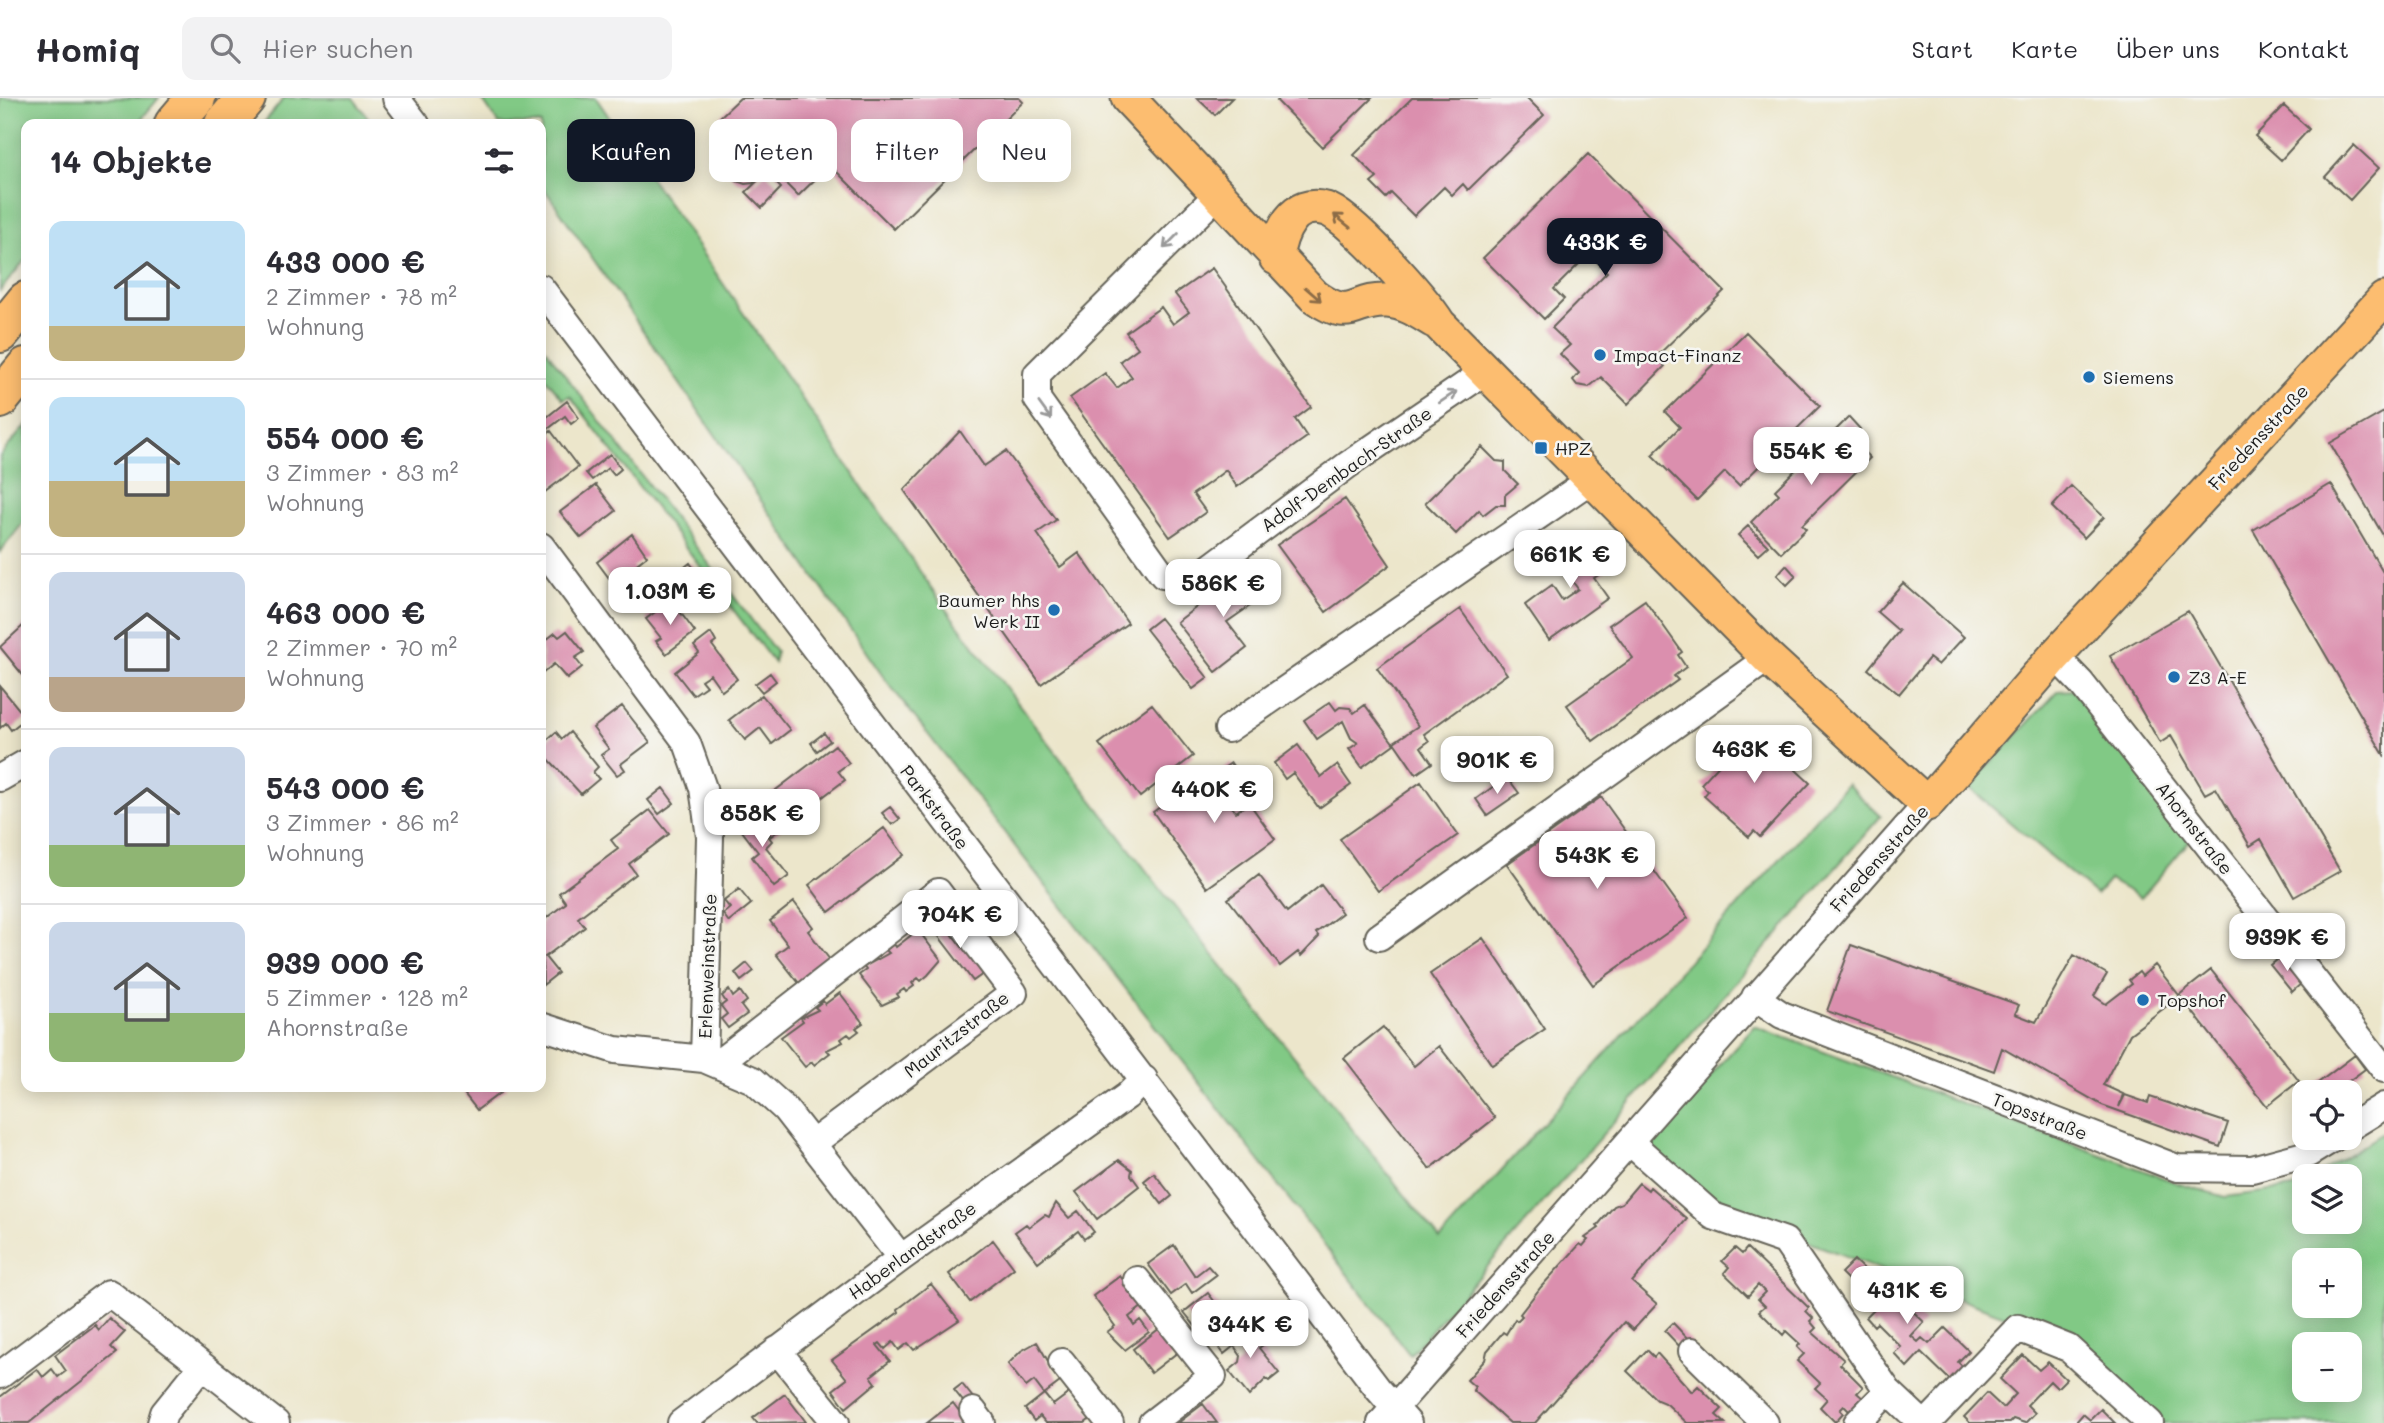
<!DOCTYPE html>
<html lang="de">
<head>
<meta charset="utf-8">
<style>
	body { margin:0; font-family:Mali,sans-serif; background:#f2f2f3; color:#2b2b33; height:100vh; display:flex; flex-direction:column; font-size:26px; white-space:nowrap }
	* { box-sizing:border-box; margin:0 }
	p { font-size:23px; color:#7c7c81 }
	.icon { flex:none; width:38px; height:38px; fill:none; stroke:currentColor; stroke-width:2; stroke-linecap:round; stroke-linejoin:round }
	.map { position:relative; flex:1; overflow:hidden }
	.side { position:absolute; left:21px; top:21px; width:525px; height:973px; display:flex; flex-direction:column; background:#fff; border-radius:14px; box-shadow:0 4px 18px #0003 }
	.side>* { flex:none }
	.banner { position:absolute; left:567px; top:21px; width:665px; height:63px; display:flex; gap:14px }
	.tools { position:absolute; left:2292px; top:982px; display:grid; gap:14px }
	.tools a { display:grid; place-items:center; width:70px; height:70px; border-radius:14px; background:#fff; box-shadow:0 4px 18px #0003; font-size:35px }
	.price { position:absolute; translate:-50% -60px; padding:0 16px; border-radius:14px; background:#fff; color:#222; font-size:23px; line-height:46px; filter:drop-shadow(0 2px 4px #0008) }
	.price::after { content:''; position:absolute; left:50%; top:42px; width:21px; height:16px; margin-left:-10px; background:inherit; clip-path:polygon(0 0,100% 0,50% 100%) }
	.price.on { background:#111827; color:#fff }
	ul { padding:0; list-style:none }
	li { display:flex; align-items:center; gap:21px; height:175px; padding:0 28px }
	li+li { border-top:2px solid #e1e1e2 }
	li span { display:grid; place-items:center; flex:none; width:196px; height:140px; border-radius:14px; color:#555 }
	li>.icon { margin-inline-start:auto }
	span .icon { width:84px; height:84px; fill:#fffc; stroke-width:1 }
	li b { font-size:30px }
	h2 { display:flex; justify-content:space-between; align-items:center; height:84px; padding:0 28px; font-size:30px }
	.chip { padding:0 24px; border-radius:14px; background:#fff; box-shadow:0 4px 18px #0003; font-size:24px; line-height:63px }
	.chip.on { background:#111827; color:#fff }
	header { display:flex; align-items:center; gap:42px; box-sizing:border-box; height:98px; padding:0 35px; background:#fff; border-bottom:2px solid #e1e1e2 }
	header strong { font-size:33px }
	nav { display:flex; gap:38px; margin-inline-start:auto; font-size:24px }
	.search { width:490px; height:63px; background:#f2f2f3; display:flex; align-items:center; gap:18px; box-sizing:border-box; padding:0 24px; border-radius:14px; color:#7c7c81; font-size:26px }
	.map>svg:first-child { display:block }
	.green { fill:#81c985; stroke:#4e7250; stroke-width:2; fill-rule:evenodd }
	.building { fill:#db8fae }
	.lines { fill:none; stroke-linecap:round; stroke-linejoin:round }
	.minor-casing { stroke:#656359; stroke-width:30 }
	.major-casing { stroke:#656359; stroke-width:37 }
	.highway-casing { stroke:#656359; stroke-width:42 }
	.minor { stroke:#fff; stroke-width:26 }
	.major { stroke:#fcbd6f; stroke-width:33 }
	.highway { stroke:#fcbd6f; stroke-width:38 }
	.oneway { stroke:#8c6c46 }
	.oneway2 { stroke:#999 }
	.poi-dot { fill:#1f6fb2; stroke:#f6f6f2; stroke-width:2.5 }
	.labels { text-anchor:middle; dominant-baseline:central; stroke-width:5; stroke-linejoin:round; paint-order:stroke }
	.poi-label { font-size:18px; fill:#1c1c1c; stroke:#f6f6f2; text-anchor:start }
	.street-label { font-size:18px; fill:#1c1c1c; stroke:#f6f6f2 }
</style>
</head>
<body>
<header>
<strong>Homiq</strong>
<div class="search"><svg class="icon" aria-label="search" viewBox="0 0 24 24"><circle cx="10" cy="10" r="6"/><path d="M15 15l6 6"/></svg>Hier suchen</div>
<nav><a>Start</a><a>Karte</a><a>Über uns</a><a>Kontakt</a></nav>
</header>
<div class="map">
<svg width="2384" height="1325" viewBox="0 0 2384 1325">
	<rect width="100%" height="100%" fill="#f6f6f2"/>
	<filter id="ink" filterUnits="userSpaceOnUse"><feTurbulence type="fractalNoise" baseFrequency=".0143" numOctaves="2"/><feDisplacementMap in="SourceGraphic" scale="14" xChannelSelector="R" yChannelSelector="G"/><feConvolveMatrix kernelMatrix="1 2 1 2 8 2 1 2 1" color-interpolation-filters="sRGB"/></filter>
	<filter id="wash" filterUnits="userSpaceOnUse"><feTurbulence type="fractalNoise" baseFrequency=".00686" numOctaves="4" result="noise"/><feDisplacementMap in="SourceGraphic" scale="28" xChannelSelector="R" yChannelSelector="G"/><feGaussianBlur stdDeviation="1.57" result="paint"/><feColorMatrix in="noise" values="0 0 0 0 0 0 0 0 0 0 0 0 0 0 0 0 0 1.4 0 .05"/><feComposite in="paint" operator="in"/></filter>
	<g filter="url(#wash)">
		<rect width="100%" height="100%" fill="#ece6cb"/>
		<!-- green -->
		<path class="green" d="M0,0H159L137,26H26V161L0,193Z
			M284,0H353L373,26H263Z
			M481,0H596L945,510L1162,793L1440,1141L1847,686L1881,718L1410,1257L882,577L541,86V26H499Z
			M541,245L776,554L774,565L570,298L563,301L541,275Z
			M26,327V421L0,454V358Z
			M2073,592L2192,740L2141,800L2109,782L2096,797L1968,689L2058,593Z
			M1754,928L2180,1086L2225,1099L2293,1090L2305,1083V1124H2350V1078H2315L2384,1034V1325H2161L2079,1246L1721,1111L1649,1048ZM2305,1162H2350V1208H2305ZM2305,1246H2350V1292H2305Z"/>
		<g id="blocks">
			<!-- building -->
			<path class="building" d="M740,0H1019L1023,4L894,131L830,67L798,98L720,19Z
				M1197,0H1232L1215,17Z
				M1280,0H1372L1322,49L1277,3Z
				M1412,0H1527L1544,17L1468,92L1463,86L1452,97L1444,89L1414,118L1391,95L1386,100L1371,85L1377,80L1354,57Z
				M2284,8L2309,31L2281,62L2255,38Z
				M730,39L759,65L760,76L753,85L745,86L736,83L713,55Z
				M2354,47L2379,70L2350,102L2325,79Z
				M1588,56L1724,193L1656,259L1665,268L1628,306L1601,279L1589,289L1577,287L1573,282L1579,275L1560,256L1570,247L1552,230L1607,174L1589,156L1554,191L1564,201L1544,221L1483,160Z
				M766,75L781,90L762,110L746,94Z
				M1212,170L1311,309L1295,321L1307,339L1237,389L1226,372L1209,385L1193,396L1206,414L1170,439L1070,300L1105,275L1117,290L1132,279L1120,263L1138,250L1126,234L1161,209L1173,226L1189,214L1175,196Z
				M1746,234L1820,308L1739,388L1725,374L1697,402L1652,357L1680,329L1665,314Z
				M567,303L579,320L571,326L565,318L548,331L542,323Z
				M2384,314V439L2330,345Z
				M1849,319L1860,331L1850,340L1870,360L1802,427L1806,431L1781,455L1751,424L1779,396L1775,392Z
				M551,333L578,369L541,397V341Z
				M960,333L984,368L1006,353L1056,422L1037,435L1060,469L1079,455L1128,525L1041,586L904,392Z
				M1482,349L1496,363L1505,364V373L1518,386L1505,397V407H1496L1483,417L1479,412L1456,436L1425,405Z
				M610,356L621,371L614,377L608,370L592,382L586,375Z
				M2331,386L2384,476V657L2253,432Z
				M596,387L616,413L581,440L560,414Z
				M2071,388L2104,419L2084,440L2052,409Z
				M1345,401L1390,467L1326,514L1277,447Z
				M1748,428L1768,448L1758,457L1738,437Z
				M632,436L647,458L633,469L644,482L650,478L659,489L690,465L698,476L687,484L685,481L644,513L638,505L633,509L624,500L597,464Z
				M1566,440L1574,451L1585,443L1606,472L1594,480L1608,500L1549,542L1525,507L1552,487L1562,502L1578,491L1550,452Z
				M1786,467L1796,478L1787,487L1777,477Z
				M1250,468L1270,494L1227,524L1247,550L1216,574L1177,524Z
				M1903,485L1964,539L1938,567L1929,560L1899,596L1868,571L1899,533L1877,514Z
				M671,502L695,534L666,556L656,543L661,540L646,521Z
				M1645,502L1682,554L1678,557L1686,569L1674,578L1678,582L1593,643L1567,607L1633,560L1609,527Z
				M1460,511L1507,576L1424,636L1429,643L1421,649L1432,665L1416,676L1394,644L1418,628L1377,570Z
				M2188,513L2340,773L2294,799L2261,741L2250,748L2216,690L2205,696L2171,638L2160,645L2110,558Z
				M1160,520L1208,580L1193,591L1146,531Z
				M26,525V581L0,549Z
				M567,533L584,554L575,560L582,569L567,581L554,566L543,575L541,546L555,535L559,539Z
				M711,535L716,544L712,547L737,581L722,593L710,576L701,582L706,588L693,597L675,574L699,555L694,548Z
				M770,575L776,583L762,594L755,586Z
				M0,588L26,620L11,632L6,625L0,630Z
				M762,597L790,632L772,646L760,630L745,642L729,622Z
				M1330,604L1336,612L1340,609L1350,610L1354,615L1365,607L1394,646L1362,669L1349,651L1358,645L1351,640L1343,623L1317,641L1304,622Z
				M1152,606L1193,658L1140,699L1099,646Z
				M622,608L650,644L621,666L625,672L617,677L601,657L609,651L593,630Z
				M1752,631L1810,685L1760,739L1754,733L1749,739L1704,698L1708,693L1701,686Z
				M556,634L562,641L570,634L598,669L593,674L599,681L581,696L545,657L541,660V647Z
				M824,635L830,643L817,653L811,645Z
				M835,647L849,665L838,673L845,682L771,738L751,711Z
				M1298,647L1321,679L1337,667L1351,687L1319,710L1293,675L1285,681L1274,665Z
				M1231,665L1237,674L1240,672L1249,690L1228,704L1236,714L1249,705L1275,741L1207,790L1153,714L1208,675L1211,679Z
				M1507,679L1519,695L1487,717L1476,701Z
				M1421,684L1458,737L1378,793L1340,741Z
				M663,690L674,705L659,716L648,702Z
				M1601,699L1688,820L1593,887L1507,766L1541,742L1539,739L1547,737Z
				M890,709L900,721L892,727L882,715Z
				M650,712L669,736L629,766L636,776L578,820L585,829L545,859L558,875L543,887L541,824L566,805L559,795L618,751L611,742Z
				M749,713L772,743L766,749L789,778L774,789L752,759L758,754L735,724Z
				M884,730L904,757L829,814L809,787Z
				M1259,777L1287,814L1321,787L1342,815L1316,835L1319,839L1301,858L1298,854L1280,868L1228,801Z
				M739,791L751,806L729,824L723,816L730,810L724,803Z
				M794,804L813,829L808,833L830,862L799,885L776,856L788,847L770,823Z
				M948,821L987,873L973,883L934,832Z
				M918,832L941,862L928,877L921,883L918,880L912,885L914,888L906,894L904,891L897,896L899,899L882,907L859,877L866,872L864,869L889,855L886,852L894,846L896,849Z
				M1483,840L1545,931L1492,967L1430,876Z
				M1851,847L2019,907L2015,916L2036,924L2074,857L2107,876L2094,898L2106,906L2132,886L2129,882L2139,874L2142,878L2155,867L2179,897L2211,872L2299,983L2267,1008L2180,898L2130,936L2103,987L2123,996L2119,1009L2125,997L2148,1005L2150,999L2228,1025L2220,1049L2102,1007L2002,950L1994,973L1827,913Z
				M2282,857L2304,883L2292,894L2270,867Z
				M747,865L754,873L741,883L735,875Z
				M729,892L733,899L740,893L747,903L741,908L747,916L728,930L721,921L727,916L721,908L726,904L722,898Z
				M840,895L863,925L856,930L859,933L851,939L848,936L841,941L843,944L827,952L830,955L814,967L812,964L805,969L781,939L803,923L801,920L818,912L815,909L823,903L825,906Z
				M1383,929L1414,968L1439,948L1495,1020L1430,1071L1344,960Z
				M2355,957L2365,971L2334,994H2306Z
				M459,989H508L477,1012Z
				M1119,1062L1132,1072L1131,1077L1139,1088L1097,1121L1076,1094Z
				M1154,1075L1172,1098L1162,1106L1144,1083Z
				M1639,1085L1648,1092L1650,1089L1687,1121L1632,1184L1657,1206L1633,1232L1624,1224L1535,1325H1510L1473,1292L1475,1289L1467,1282L1485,1262L1487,1253L1503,1234L1506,1236L1515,1221L1517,1223L1522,1218L1520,1216L1541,1189L1580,1146L1583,1148L1588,1142L1585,1140L1599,1130L1597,1128L1614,1108L1622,1105Z
				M1056,1105L1069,1120L1078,1113L1094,1134L1084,1141L1078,1133L1038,1164L1015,1134L1026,1126L1029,1129L1045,1117L1049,1119Z
				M993,1142L1014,1170L970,1204L949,1176Z
				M1174,1147L1195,1178L1208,1168L1216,1177L1192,1195L1186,1186L1171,1197L1148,1166Z
				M1735,1150L1742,1156L1747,1150L1809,1210L1806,1213L1813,1220L1810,1223L1816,1230L1812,1234L1844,1262L1840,1266L1863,1289L1857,1295L1864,1301L1851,1315L1844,1308L1840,1312L1843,1315L1835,1324L1820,1309L1827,1301L1815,1290L1820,1285L1797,1263L1804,1256L1797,1249L1800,1246L1786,1233L1783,1237L1759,1213L1765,1208L1758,1201L1765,1194L1758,1187L1748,1198L1724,1175L1729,1169L1722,1163Z
				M1854,1162L1897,1204L1900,1201L1924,1224L1911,1238L1918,1244L1922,1240L1929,1246L1945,1230L1969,1253L1958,1264L1965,1271L1952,1284L1921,1254L1907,1269L1894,1255L1901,1249L1877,1225L1874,1228L1866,1219L1876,1209L1841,1175Z
				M1120,1178L1143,1208L1129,1219L1134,1227L1140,1222L1149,1234L1125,1252L1107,1234L1115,1228L1093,1198Z
				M931,1186L959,1222L914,1252L908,1245L899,1252L893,1244L885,1251L880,1245L877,1247L890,1263L871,1278L876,1285L846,1310L833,1292L847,1281L832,1262L899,1214L898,1211Z
				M1208,1195L1228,1221L1204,1239L1184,1214Z
				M109,1220L125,1234L111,1249L117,1255L29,1325H0V1299L37,1271L43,1279L52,1271L58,1279L66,1273L55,1257L95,1227L99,1232Z
				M1673,1225L1691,1244L1683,1252L1665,1233Z
				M1160,1230L1178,1254L1151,1275L1133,1251Z
				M1241,1230L1247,1238L1258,1230L1268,1243L1259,1250L1279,1275L1269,1283L1266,1281L1249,1298L1229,1273L1240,1264L1241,1258L1234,1248L1224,1256L1218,1248Z
				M1037,1244L1060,1284L1044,1296L1034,1283L1026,1289L1008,1266L1021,1253Z
				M1647,1252L1654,1259L1657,1255L1692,1294L1698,1288L1722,1311L1716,1317L1725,1325H1687L1667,1306L1657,1302L1627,1273Z
				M2023,1257L2039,1272L2048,1264L2066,1281L2057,1290L2050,1283L2027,1307L2035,1315L2025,1325L2013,1321L2009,1325H1970L1964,1319L1987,1295L2003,1310L2016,1296L2000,1281Z
				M962,1286L974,1301L966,1307L954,1292Z
				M1073,1292L1093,1319L1085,1325H1046L1040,1318L1034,1323L1025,1311L1044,1296L1053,1307Z
				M785,1296L806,1324L757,1325L753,1320Z
				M953,1305L968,1325H927Z
				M1203,1306L1217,1325H1178Z
				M2101,1311L2115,1325H2075L2083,1316L2090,1322Z"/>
		</g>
	</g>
	<g filter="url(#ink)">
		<use href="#blocks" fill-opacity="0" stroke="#656359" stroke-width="2"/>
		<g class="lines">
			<defs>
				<path id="minor" d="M396,0L416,26
					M1219,95L1037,276V301L1163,477L1195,481L1349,366L1486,273
					M541,190L1378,1291L1408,1325
					M541,448L687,645L703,690L710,739L704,961
					M2055,558L2081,585L2384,971
					M1228,631L1592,381
					M0,680L26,665
					M1379,839L1768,560
					M1755,899L1782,917L2177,1070L2252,1071L2308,1056L2334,1040
					M541,928L615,952L704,961L753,982L785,1011L901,1160
					M717,966L938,794L1014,895L813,1045
					M2350,1029L2384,1008
					M1631,1045L1713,1118L1785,1143L1888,1293L1922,1325
					M1137,1182L1213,1278L1152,1325
					M777,1252L836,1325
					M1692,1253L1765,1325
					M1062,1264L1110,1325
					M0,1277L109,1195L276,1325
					M973,1313L982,1325
					M161,1325L164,1315L202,1268
					M681,1325L901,1160L1127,998L1144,981
					M1381,1325L1927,706
					M1857,1325L1888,1293
					M1927,1325L2018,1230L2068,1250L2150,1325"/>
				<path id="major" d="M1128,0L1314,198C1353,226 1352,201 1387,203C1405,204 1419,214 1434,223
					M1276,160C1280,135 1292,101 1326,111C1350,118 1424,202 1439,226L1768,560L1927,706L2055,558L2384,201"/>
				<path id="highway" d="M174,26L196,0
					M224,26L246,0
					M0,235L26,203
					M0,301L26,269"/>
			</defs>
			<!-- minor casing -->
			<use href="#minor" class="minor-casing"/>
			<!-- major casing -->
			<use href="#major" class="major-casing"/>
			<!-- highway casing -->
			<use href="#highway" class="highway-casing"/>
			<!-- minor -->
			<use href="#minor" class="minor"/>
			<!-- major -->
			<use href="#major" class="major"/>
			<!-- highway -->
			<use href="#highway" class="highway"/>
		</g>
		<!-- one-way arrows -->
		<defs><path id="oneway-shaft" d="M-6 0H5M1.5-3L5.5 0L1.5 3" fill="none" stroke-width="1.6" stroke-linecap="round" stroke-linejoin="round" transform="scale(1.75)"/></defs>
		<g class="oneway">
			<use href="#oneway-shaft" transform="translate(1342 123) rotate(-141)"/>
			<use href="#oneway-shaft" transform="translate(1313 196) rotate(41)"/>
		</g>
		<g class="oneway2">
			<use href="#oneway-shaft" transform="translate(1171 143) rotate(135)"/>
			<use href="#oneway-shaft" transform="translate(1448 299) rotate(-34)"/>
			<use href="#oneway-shaft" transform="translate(1045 313) rotate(54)"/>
		</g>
	</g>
	<!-- markers -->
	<g class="poi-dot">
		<circle cx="1600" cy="257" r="7"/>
		<circle cx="2089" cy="279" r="7"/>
		<rect x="1534" y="343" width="14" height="14" rx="3.5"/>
		<circle cx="1054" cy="512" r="7"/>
		<circle cx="2174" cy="579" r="7"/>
		<circle cx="2143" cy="902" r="7"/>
	</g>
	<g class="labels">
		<!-- poi labels -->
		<g class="poi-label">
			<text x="1614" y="257">Impact-Finanz</text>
			<text x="2103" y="279">Siemens</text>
			<text x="1555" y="350">HPZ</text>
			<text x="1040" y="502" text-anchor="end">Baumer hhs<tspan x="1040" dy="21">Werk II</tspan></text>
			<text x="2188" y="579">Z3 A-E</text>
			<text x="2157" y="902">Topshof</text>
		</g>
		<!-- street labels -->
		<g class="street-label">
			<text transform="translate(2258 339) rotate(-47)">Friedensstraße</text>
			<text transform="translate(1346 371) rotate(-35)">Adolf-Dembach-Straße</text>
			<text transform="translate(935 709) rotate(53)">Parkstraße</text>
			<text transform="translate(2195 730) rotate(52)">Ahornstraße</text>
			<text transform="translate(1879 760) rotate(-48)">Friedensstraße</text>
			<text transform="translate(707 868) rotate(-88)">Erlenweinstraße</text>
			<text transform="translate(956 936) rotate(-38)">Mauritzstraße</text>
			<text transform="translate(2040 1018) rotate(21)">Topsstraße</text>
			<text transform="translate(912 1152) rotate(-36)">Haberlandstraße</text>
			<text transform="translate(1505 1186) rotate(-48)">Friedensstraße</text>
		</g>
	</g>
</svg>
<div class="tools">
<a><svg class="icon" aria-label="locate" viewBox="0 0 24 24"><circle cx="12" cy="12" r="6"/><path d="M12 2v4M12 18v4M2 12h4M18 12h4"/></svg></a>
<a><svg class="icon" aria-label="layers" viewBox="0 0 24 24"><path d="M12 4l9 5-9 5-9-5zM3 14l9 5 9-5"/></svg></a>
<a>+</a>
<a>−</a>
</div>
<b class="price on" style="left:1605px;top:180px">433K €</b>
<b class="price" style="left:1811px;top:389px">554K €</b>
<b class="price" style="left:1570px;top:492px">661K €</b>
<b class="price" style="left:1223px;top:521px">586K €</b>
<b class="price" style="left:670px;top:529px">1.03M €</b>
<b class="price" style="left:1754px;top:687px">463K €</b>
<b class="price" style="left:1497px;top:698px">901K €</b>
<b class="price" style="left:1214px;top:727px">440K €</b>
<b class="price" style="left:762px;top:751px">858K €</b>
<b class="price" style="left:1597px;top:793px">543K €</b>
<b class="price" style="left:960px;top:852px">704K €</b>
<b class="price" style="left:2287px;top:875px">939K €</b>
<b class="price" style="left:1907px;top:1228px">431K €</b>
<b class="price" style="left:1250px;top:1262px">344K €</b>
<div class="banner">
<a class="chip on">Kaufen</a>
<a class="chip">Mieten</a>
<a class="chip">Filter</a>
<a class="chip">Neu</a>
</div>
<section class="side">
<h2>14 Objekte<svg class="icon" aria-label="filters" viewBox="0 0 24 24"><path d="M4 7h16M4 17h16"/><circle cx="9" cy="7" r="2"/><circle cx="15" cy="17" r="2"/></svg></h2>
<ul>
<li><span style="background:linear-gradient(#bfe0f5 75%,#c2b280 0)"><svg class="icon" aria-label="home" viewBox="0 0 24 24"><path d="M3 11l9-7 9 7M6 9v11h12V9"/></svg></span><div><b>433 000 €</b><p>2 Zimmer · 78 m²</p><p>Wohnung</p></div></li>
<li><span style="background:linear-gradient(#bfe0f5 60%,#c2b280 0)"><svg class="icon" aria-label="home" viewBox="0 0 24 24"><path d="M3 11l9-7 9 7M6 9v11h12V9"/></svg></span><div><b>554 000 €</b><p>3 Zimmer · 83 m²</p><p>Wohnung</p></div></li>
<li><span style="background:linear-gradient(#c9d6e8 75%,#b9a48a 0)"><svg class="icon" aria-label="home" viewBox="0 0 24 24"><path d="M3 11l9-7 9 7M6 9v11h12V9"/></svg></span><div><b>463 000 €</b><p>2 Zimmer · 70 m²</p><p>Wohnung</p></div></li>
<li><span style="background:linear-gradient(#c9d6e8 70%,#8fb573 0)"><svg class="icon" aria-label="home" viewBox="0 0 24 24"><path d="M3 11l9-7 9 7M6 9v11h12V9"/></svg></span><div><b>543 000 €</b><p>3 Zimmer · 86 m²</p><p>Wohnung</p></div></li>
<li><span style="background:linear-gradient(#c9d6e8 65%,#8fb573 0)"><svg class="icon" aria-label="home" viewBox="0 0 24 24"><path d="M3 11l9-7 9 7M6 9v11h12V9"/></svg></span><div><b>939 000 €</b><p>5 Zimmer · 128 m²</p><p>Ahornstraße</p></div></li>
</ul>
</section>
</div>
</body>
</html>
